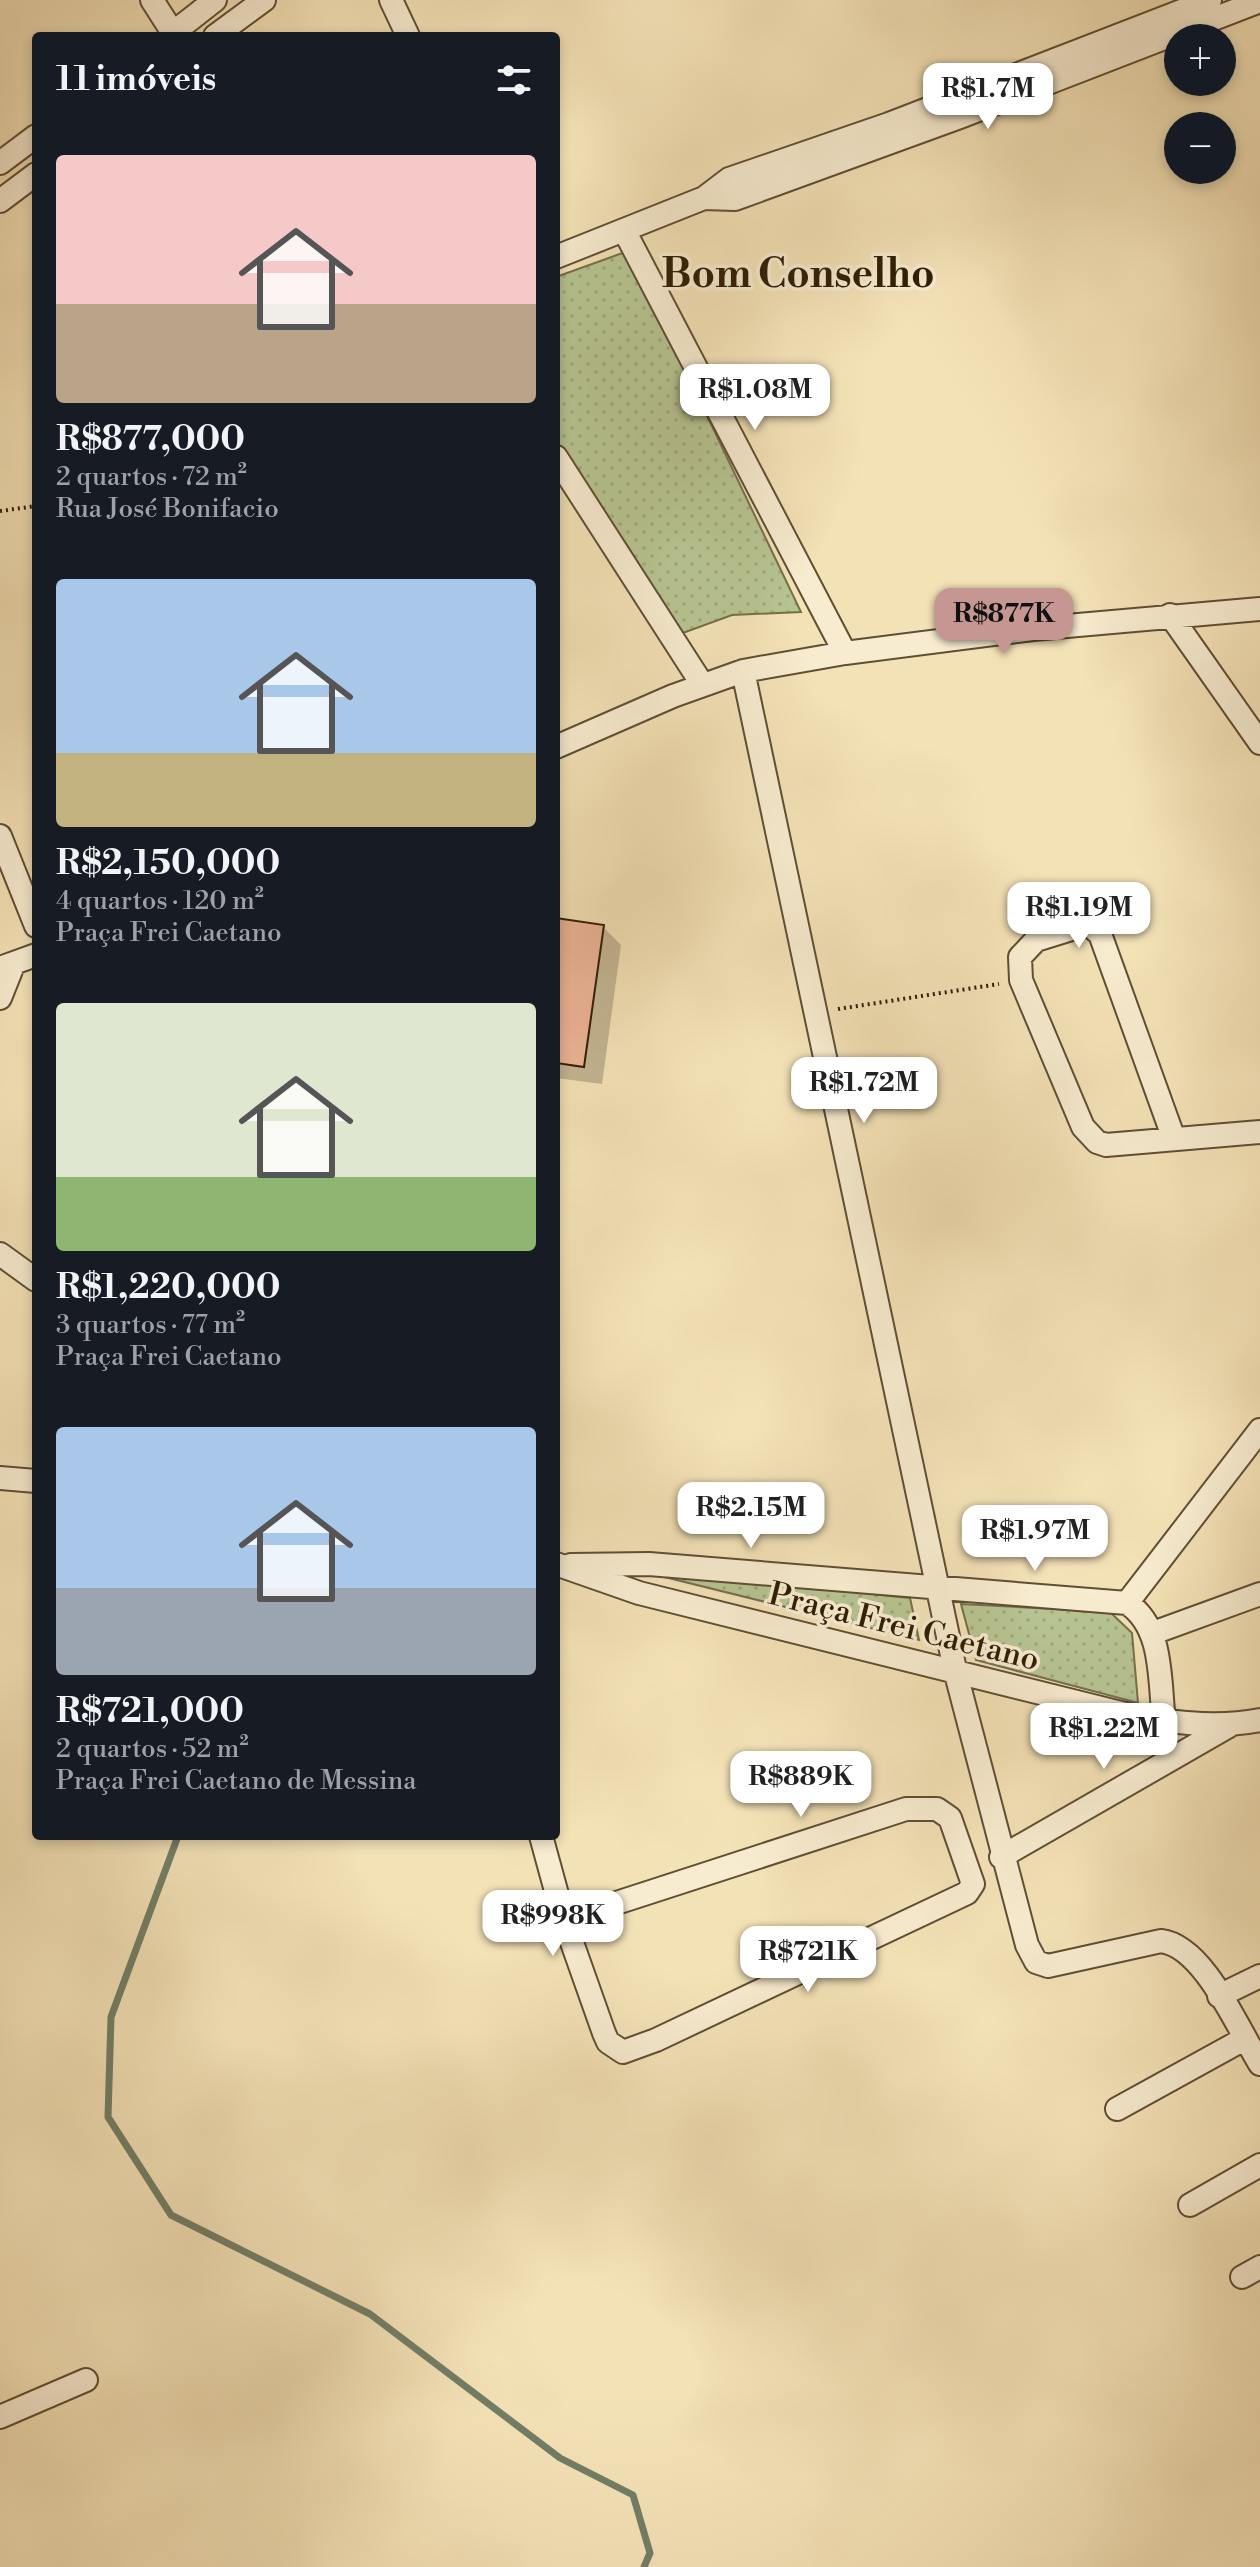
<!DOCTYPE html>
<html lang="pt">
<head>
<meta charset="utf-8">
<style>
	body { margin:0; font-family:"Libre Bodoni",serif; background:#20242c; color:#f1f3f6; height:100vh; display:flex; flex-direction:column; font-size:30px; white-space:nowrap }
	* { box-sizing:border-box; margin:0 }
	p { font-size:26px; color:#9ea1a6 }
	.icon { flex:none; width:44px; height:44px; fill:none; stroke:currentColor; stroke-width:2; stroke-linecap:round; stroke-linejoin:round }
	.map { position:relative; flex:1; overflow:hidden }
	.drawer { position:absolute; left:32px; top:32px; width:528px; height:1808px; display:flex; flex-direction:column; background:#171b24; border-radius:8px; box-shadow:0 4px 12px #0003 }
	.drawer>* { flex:none }
	.buttons { position:absolute; left:1164px; top:24px; display:grid; gap:16px }
	.buttons a { display:grid; place-items:center; width:72px; height:72px; border-radius:50%; background:#171b24; box-shadow:0 4px 12px #0003; font-size:40px }
	.price { position:absolute; translate:-50% -68px; padding:0 18px; border-radius:16px; background:#fff; color:#222; font-size:26px; line-height:52px; filter:drop-shadow(0 2px 4px #0008) }
	.price::after { content:''; position:absolute; left:50%; top:48px; width:24px; height:18px; margin-left:-12px; background:inherit; clip-path:polygon(0 0,100% 0,50% 100%) }
	.price.current { background:#c59692; color:#111 }
	ul { padding:0; list-style:none }
	li { display:grid; align-content:center; gap:16px; height:424px; padding:0 24px }
	li span { display:grid; place-items:center; height:248px; border-radius:8px; color:#555 }
	li>.icon { margin-inline-start:auto }
	span .icon { width:144px; height:144px; fill:#fffc; stroke-width:1 }
	li b { font-size:34px }
	h2 { display:flex; justify-content:space-between; align-items:center; height:96px; padding:0 24px; font-size:34px }
	.map>svg:first-child { display:block }
	.park { fill:url(#park-dots); stroke:#73704c; stroke-width:2 }
	.shadow { fill:#0003 }
	.lines { fill:none; stroke-linecap:round; stroke-linejoin:round }
	.stream { stroke:#727e67; stroke-width:7 }
	.building { fill:#ecb497; stroke:#2f1d05; stroke-width:2 }
	.minor-casing { stroke:#604e32; stroke-width:26 }
	.path { stroke:#2f1d05; stroke-width:4; stroke-dasharray:2 4; stroke-linecap:butt }
	.minor { stroke:#f8ecd0; stroke-width:22 }
	.labels { text-anchor:middle; dominant-baseline:central; stroke-width:7; stroke-linejoin:round; paint-order:stroke }
	.street-label { font-size:32px; fill:#2f1d05; stroke:#f8ecd0 }
	.district-label { font-size:40px; font-weight:bold; fill:#2f1d05; stroke:#f8ecd0 }
</style>
</head>
<body>
<div class="map">
<svg width="1260" height="2567" viewBox="0 0 1260 2567">
	<defs>
		<pattern id="park-dots" width="8" height="8" patternUnits="userSpaceOnUse" patternTransform="scale(2)"><rect width="8" height="8" fill="#b7c492"/><path d="M2 2h.1M6 6h.1" fill="none" stroke="#9ea87c" stroke-width="1.8" stroke-linecap="round"/></pattern>
	</defs>
	<rect width="100%" height="100%" fill="#f4e2b7"/>
	<filter id="stains"><feTurbulence type="fractalNoise" baseFrequency=".0025" numOctaves="4"/><feColorMatrix values="0 0 0 0 .2 0 0 0 0 .09 0 0 0 0 .02 0 0 0 .5 -.17"/></filter>
	<radialGradient id="worn" r=".72"><stop offset=".6" stop-color="#630" stop-opacity="0"/><stop offset="1" stop-color="#630" stop-opacity=".3"/></radialGradient>
	<!-- park -->
	<path class="park" d="M628,251L801,612L732,615L680,634L556,443V277Z
		M624,1567L910,1598L919,1640Z
		M961,1604L1110,1612L1132,1633L1138,1703L976,1660Z"/>
	<!-- shadow -->
	<path class="shadow" d="M556,920L603,927L621,945L602,1084L556,1078Z"/>
	<g class="lines">
		<!-- stream -->
		<path class="stream" d="M178,1836L111,2017L108,2117L171,2215L370,2314L560,2458L633,2495L650,2553L644,2567"/>
	</g>
	<!-- building -->
	<path class="building" d="M556,918L604,925L584,1067L556,1063Z"/>
	<g class="lines">
		<defs>
			<path id="minor" d="M152,0L173,33
				M391,0L408,36
				M169,36L215,0
				M215,36L264,0
				M0,163L36,136
				M704,198L735,199L960,117L1260,1
				M0,201L36,174
				M625,232L845,653
				M556,257L704,198L729,179L889,124L1210,0
				M556,457L702,684
				M1170,615L1260,743
				M743,671L956,1674L1027,1945L1036,1962L1048,1966L1161,1941C1204,1946 1238,2029 1260,2064
				M556,747L673,696L743,671L845,653L1033,629L1260,609
				M0,836L36,926
				M0,968L36,955
				M0,998L14,963
				M1174,1139L1100,934L1089,925L1081,926L1036,940L1020,957L1021,980L1083,1127L1097,1142L1106,1145L1260,1132
				M0,1254L36,1280
				M0,1478L36,1481
				M556,1564L639,1593L1121,1713C1168,1722 1213,1729 1260,1720
				M571,1565L649,1564L1127,1603C1164,1627 1159,1681 1164,1721
				M1127,1603L1260,1430
				M1153,1633L1260,1594
				M541,1836L564,1920L604,2033L608,2042L623,2052L656,2040L967,1893L973,1884L950,1818L937,1809H906L564,1920
				M1001,1857L1229,1726
				M1219,1996L1260,1976
				M1117,2109L1244,2039
				M1190,2205L1260,2165
				M1242,2277L1260,2267
				M0,2417L86,2380"/>
		</defs>
		<!-- minor casing -->
		<use href="#minor" class="minor-casing"/>
		<!-- path -->
		<path class="path" d="M0,511L36,506
			M838,1009L999,984"/>
		<!-- minor -->
		<use href="#minor" class="minor"/>
	</g>
	<g class="labels">
		<!-- street labels -->
		<g class="street-label">
			<text transform="translate(904 1627) rotate(14)">Praça Frei Caetano</text>
		</g>
		<!-- district labels -->
		<g class="district-label">
			<text x="798" y="275">Bom Conselho</text>
		</g>
	</g>
	<rect width="100%" height="100%" filter="url(#stains)"/>
	<rect width="100%" height="100%" fill="url(#worn)"/>
</svg>
<div class="buttons">
<a>+</a>
<a>−</a>
</div>
<b class="price" style="left:988px;top:131px">R$1.7M</b>
<b class="price" style="left:755px;top:432px">R$1.08M</b>
<b class="price current" style="left:1004px;top:656px">R$877K</b>
<b class="price" style="left:1079px;top:950px">R$1.19M</b>
<b class="price" style="left:864px;top:1125px">R$1.72M</b>
<b class="price" style="left:751px;top:1550px">R$2.15M</b>
<b class="price" style="left:1035px;top:1573px">R$1.97M</b>
<b class="price" style="left:1104px;top:1771px">R$1.22M</b>
<b class="price" style="left:801px;top:1819px">R$889K</b>
<b class="price" style="left:553px;top:1958px">R$998K</b>
<b class="price" style="left:808px;top:1994px">R$721K</b>
<section class="drawer">
<h2>11 imóveis<svg class="icon" aria-label="filters" viewBox="0 0 24 24"><path d="M4 7h16M4 17h16"/><circle cx="9" cy="7" r="2"/><circle cx="15" cy="17" r="2"/></svg></h2>
<ul>
<li><span style="background:linear-gradient(#f6c9c9 60%,#b9a48a 0)"><svg class="icon" aria-label="home" viewBox="0 0 24 24"><path d="M3 11l9-7 9 7M6 9v11h12V9"/></svg></span><div><b>R$877,000</b><p>2 quartos · 72 m²</p><p>Rua José Bonifacio</p></div></li>
<li><span style="background:linear-gradient(#a9c7e8 70%,#c2b280 0)"><svg class="icon" aria-label="home" viewBox="0 0 24 24"><path d="M3 11l9-7 9 7M6 9v11h12V9"/></svg></span><div><b>R$2,150,000</b><p>4 quartos · 120 m²</p><p>Praça Frei Caetano</p></div></li>
<li><span style="background:linear-gradient(#dfe7d0 70%,#8fb573 0)"><svg class="icon" aria-label="home" viewBox="0 0 24 24"><path d="M3 11l9-7 9 7M6 9v11h12V9"/></svg></span><div><b>R$1,220,000</b><p>3 quartos · 77 m²</p><p>Praça Frei Caetano</p></div></li>
<li><span style="background:linear-gradient(#a9c7e8 65%,#9aa5b1 0)"><svg class="icon" aria-label="home" viewBox="0 0 24 24"><path d="M3 11l9-7 9 7M6 9v11h12V9"/></svg></span><div><b>R$721,000</b><p>2 quartos · 52 m²</p><p>Praça Frei Caetano de Messina</p></div></li>
</ul>
</section>
</div>
</body>
</html>
